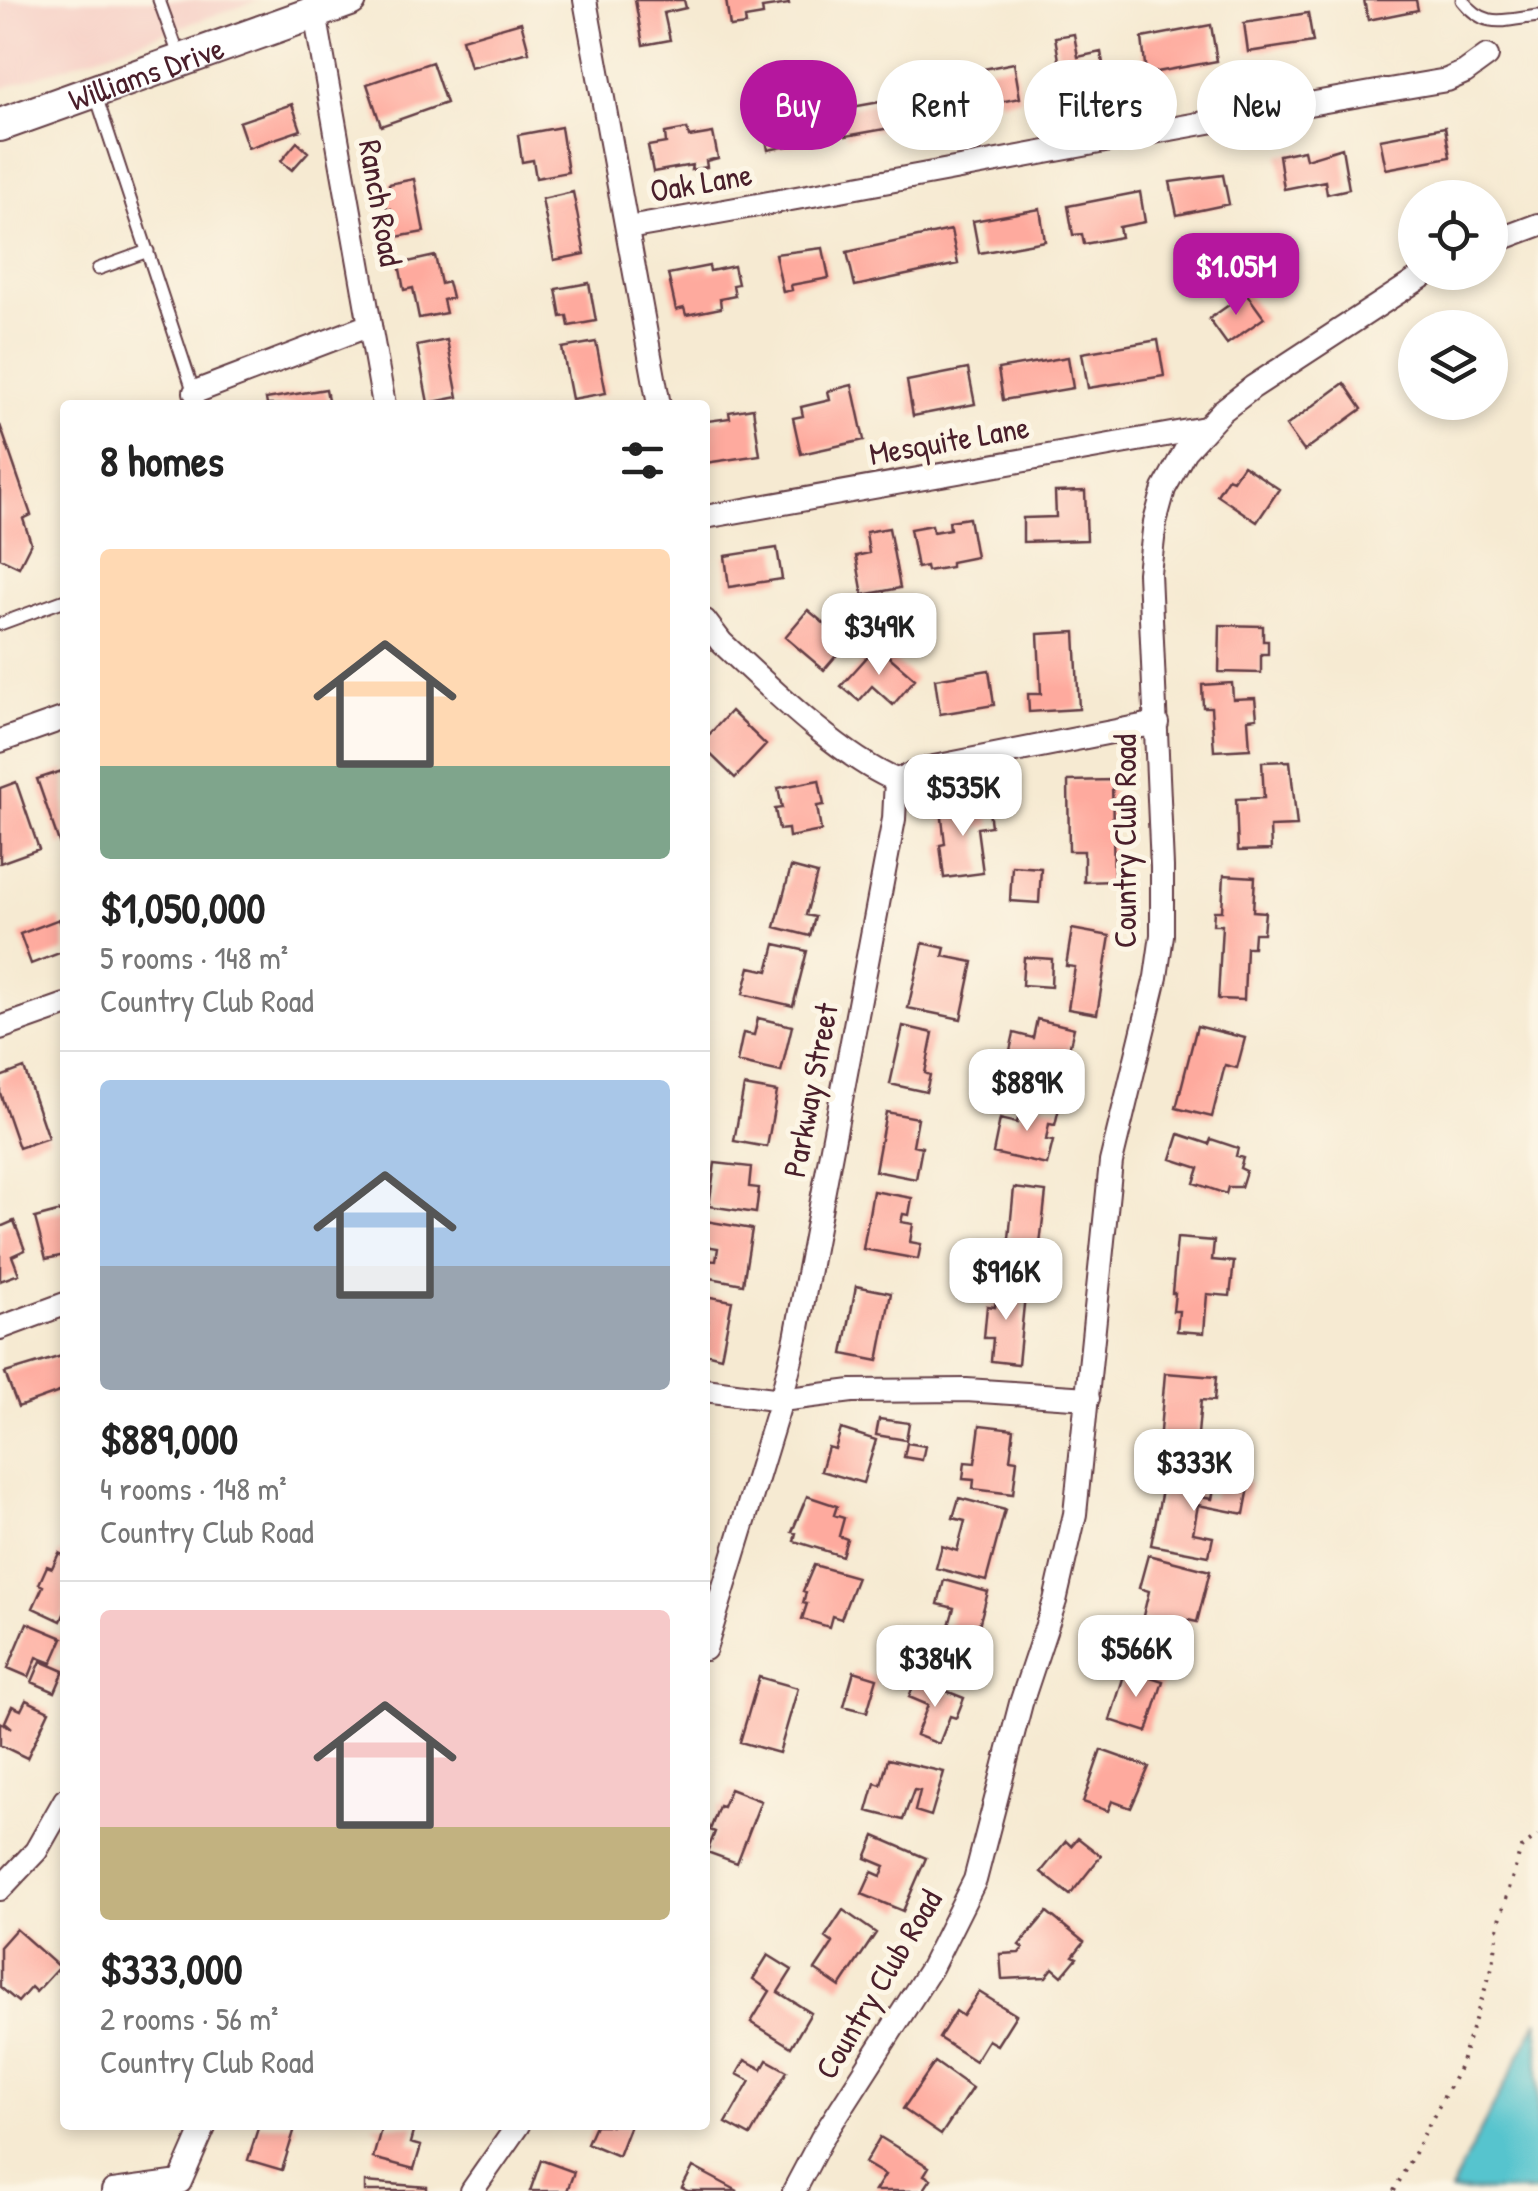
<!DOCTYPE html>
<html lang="en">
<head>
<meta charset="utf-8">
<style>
	body { margin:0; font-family:"Patrick Hand",sans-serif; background:#f2f2f2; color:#222; height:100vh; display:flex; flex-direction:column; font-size:38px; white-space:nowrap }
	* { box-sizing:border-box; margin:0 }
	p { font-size:32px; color:#767676 }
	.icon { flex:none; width:55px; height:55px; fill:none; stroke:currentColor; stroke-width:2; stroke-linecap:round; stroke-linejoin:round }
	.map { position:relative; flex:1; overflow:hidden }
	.drawer { position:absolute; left:60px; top:400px; width:650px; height:1730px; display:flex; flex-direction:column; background:#fff; border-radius:10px; box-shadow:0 5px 15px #0003 }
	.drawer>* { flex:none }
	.hud { position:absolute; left:740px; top:60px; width:648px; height:90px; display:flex; gap:20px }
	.controls { position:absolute; left:1398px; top:180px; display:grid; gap:20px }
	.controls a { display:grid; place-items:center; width:110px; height:110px; border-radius:50%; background:#fff; box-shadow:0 5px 15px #0003; font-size:50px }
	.price { position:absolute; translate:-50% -85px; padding:0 22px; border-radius:20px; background:#fff; color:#222; font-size:32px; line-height:65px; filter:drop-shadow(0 2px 5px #0008) }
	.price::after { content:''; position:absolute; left:50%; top:60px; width:30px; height:22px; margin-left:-15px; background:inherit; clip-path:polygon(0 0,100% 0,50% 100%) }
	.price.selected { background:#b5179e; color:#fff }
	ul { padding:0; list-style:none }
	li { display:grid; align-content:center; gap:20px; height:530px; padding:0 40px }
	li+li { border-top:2px solid #e0e0e0 }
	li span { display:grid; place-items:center; height:310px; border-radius:10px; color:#555 }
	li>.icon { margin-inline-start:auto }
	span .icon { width:180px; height:180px; fill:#fffc; stroke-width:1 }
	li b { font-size:42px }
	h2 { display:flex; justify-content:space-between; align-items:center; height:120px; padding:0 40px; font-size:42px }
	.tag { padding:0 35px; border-radius:45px; background:#fff; box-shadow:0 5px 15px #0003; font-size:35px; line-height:90px }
	.tag.selected { background:#b5179e; color:#fff }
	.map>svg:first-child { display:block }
	.built { fill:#f7d1c7 }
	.water { fill:#57c4ce; stroke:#50727c; stroke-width:2.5 }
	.building { fill:#feaa9e }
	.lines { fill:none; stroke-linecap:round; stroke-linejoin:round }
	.service-casing { stroke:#643d44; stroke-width:15 }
	.minor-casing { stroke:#643d44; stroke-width:26 }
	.secondary-casing { stroke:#643d44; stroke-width:36 }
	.path { stroke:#643d44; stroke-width:4; stroke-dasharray:2.5 8; stroke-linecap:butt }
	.service { stroke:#fff; stroke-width:11 }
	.minor { stroke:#fff; stroke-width:22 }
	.secondary { stroke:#fff; stroke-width:32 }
	.labels { text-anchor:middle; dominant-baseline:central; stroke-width:10; stroke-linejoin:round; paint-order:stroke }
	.street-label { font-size:32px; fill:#4a1f2b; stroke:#fcf5e5 }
</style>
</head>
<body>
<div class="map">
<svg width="1538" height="2191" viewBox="0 0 1538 2191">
	<rect width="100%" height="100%" fill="#fcf5e5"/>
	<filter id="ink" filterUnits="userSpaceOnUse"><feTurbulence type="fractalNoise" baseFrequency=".01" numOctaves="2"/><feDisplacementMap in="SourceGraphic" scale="20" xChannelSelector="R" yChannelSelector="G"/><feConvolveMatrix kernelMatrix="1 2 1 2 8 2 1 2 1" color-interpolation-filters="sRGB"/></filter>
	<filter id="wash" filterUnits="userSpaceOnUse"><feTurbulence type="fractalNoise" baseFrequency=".0048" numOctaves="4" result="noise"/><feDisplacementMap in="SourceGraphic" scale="40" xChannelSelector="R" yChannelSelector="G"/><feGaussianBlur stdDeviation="2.25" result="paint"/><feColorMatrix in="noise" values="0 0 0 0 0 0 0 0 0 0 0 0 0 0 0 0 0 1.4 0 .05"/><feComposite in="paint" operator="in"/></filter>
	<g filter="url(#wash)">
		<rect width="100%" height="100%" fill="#f6ead2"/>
		<!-- built -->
		<path class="built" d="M0,0H259L0,89Z"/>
		<!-- water -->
		<path class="water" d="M1538,2019V2191H1451C1477,2132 1511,2077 1538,2019Z"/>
		<g id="blocks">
			<!-- building -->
			<path class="building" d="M635,0H684L686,8L664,13L670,40L643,45Z
				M726,0H788L789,4L762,8L763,15L745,18L746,25L730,27Z
				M1364,0H1416L1418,10L1368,20Z
				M1308,13L1313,42L1248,52L1244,23Z
				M521,22L529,52L470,67L462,39Z
				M1211,25L1217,61L1146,74L1142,38Z
				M1074,34L1078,57L1101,52L1105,75L1088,78L1089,84L1064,88L1055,37Z
				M432,62L446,103L381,126L367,84Z
				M1014,63L1020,98L1000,102L999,96L988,98L990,109L965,114L958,74Z
				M783,91L785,101L813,96L821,139L768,150L758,96Z
				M908,97L912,124L846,136L841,109Z
				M292,104L301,130L248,148L239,122Z
				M561,127L568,172L536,178L533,160L522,162L518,135Z
				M1445,127L1450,157L1386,169L1380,139Z
				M687,129L689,137L713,133L718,158L706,161L707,167L691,170L692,165L653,172L648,146L666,143L665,133Z
				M297,142L308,152L292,170L281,161Z
				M1342,148L1349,189L1327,194L1325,181L1284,189L1279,155L1304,150L1306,159Z
				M1223,175L1229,204L1177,215L1170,182Z
				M414,179L424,232L396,237L391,209L387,210L384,194L390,192L389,184Z
				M573,192L585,254L554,260L542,199Z
				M1140,192L1145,222L1119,227L1121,237L1084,244L1082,234L1073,235L1068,206Z
				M1040,209L1045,241L979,253L973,221Z
				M951,230L958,264L855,286L847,252Z
				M823,248L829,278L791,285L792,290L783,292L775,254Z
				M435,256L441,284L448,282L452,298L443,300L446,313L419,318L413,288L404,290L399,264Z
				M709,266L710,271L734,266L738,284L733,285L735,296L720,299L721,308L686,315L684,308L676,310L668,274Z
				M589,283L596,321L569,326L567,316L561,317L556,289Z
				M1246,293L1264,318L1227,344L1209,319Z
				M447,340L458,397L428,403L417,346Z
				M1158,340L1164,376L1088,388L1082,353Z
				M596,342L606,393L572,399L562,348Z
				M1068,357L1073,388L1003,400L998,369Z
				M968,369L975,404L913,416L907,381Z
				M1344,383L1362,409L1304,451L1286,426Z
				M852,385L864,440L801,454L793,418L803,416L801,407L830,400L828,391Z
				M326,389L329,405H267L266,399Z
				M753,408L760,455L705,463L707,421L730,418L729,412Z
				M0,425L31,515L23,519L31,543L19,567L0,558Z
				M1243,465L1279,489L1257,522L1217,495L1228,478L1233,480Z
				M1085,491L1087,540L1023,542V518L1056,517L1055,492Z
				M969,518L976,557L951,562V567L927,571L926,566L917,568L910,529L932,525L933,532L950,529L949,521Z
				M889,528L900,588L863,595L856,556L869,553L866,532Z
				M777,548L782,579L729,587L725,556Z
				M808,610L827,626L831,620L845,632L840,637L847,643L824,670L785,637Z
				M1220,625L1263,626V641H1268V654H1261V673L1219,672Z
				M1075,632L1079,709L1029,712L1028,694H1041L1038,634Z
				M877,646L915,679L893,705L872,686L859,701L841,686Z
				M989,670L994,705L940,714L935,679Z
				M1232,683L1233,699L1255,698L1257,718L1248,719L1250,749L1214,751L1211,707H1203L1202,685Z
				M731,711L766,745L735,778L705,749V739Z
				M1290,761L1297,826L1270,827L1271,850L1238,851L1236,799L1264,798L1262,762Z
				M65,770V843L60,845L37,779Z
				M819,780L824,805L817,806L821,831L789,837L788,829L779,830L775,809L782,808L778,788Z
				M1112,780L1114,881L1084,882V851H1069L1068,781Z
				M16,782L39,849L0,863V788Z
				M988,803L991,826L977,828L983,873L944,878L940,845L945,844L941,809Z
				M1012,866L1041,868L1039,903L1010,901Z
				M791,867L817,874L806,915L815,917L810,936L775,927Z
				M1224,875L1255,877L1253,911L1265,912L1263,933H1254L1253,947H1246L1244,1000L1218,999L1222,925H1213L1214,911H1222Z
				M59,919L65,935V951L31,964L20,934Z
				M1072,929L1110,936L1097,1014L1068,1009L1075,967L1066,966Z
				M923,943L945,948L943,956L973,962L961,1019L908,1008Z
				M775,944L807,951L793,1006L743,994L750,967L768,971Z
				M1024,957L1052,959L1051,987L1022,985Z
				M758,1018L792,1026L781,1072L737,1062L743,1033L754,1035Z
				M1037,1019L1074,1028L1061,1083L1026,1075L1027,1069L1007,1064L1014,1033L1033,1038Z
				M903,1026L933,1033L925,1073L930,1075L926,1092L890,1084Z
				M1197,1026L1245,1038L1237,1068L1225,1065L1212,1117L1176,1108Z
				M24,1068L48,1138L19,1148L0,1093V1077Z
				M744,1086L777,1092L767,1147L734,1141Z
				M1022,1101L1059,1108L1055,1125L1049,1124L1046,1140L1053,1141L1047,1165L993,1153L1000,1119L1017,1123Z
				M886,1112L918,1118L913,1145L922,1147L916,1179L875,1171Z
				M1179,1134L1209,1144L1211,1139L1238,1148L1236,1156L1243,1158L1240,1168L1246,1171L1241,1187H1228L1226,1194L1194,1183L1199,1168L1171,1159Z
				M715,1163L751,1167L749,1187L759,1188L756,1213L709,1206Z
				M1014,1188L1046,1192L1038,1262L1007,1259Z
				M873,1191L912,1198L909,1215L903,1214L901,1222L913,1224L910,1242L921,1244L918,1259L863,1249Z
				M65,1210V1255L46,1259L35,1218Z
				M14,1221L25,1250L12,1256L19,1274L0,1281V1227Z
				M706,1221L752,1229L743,1284L705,1277V1260L716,1261L718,1248L705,1246Z
				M1177,1238L1214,1241L1212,1260L1234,1262L1230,1296L1207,1294L1204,1333L1177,1331L1179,1311H1173L1175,1293H1172Z
				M998,1283L1026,1285L1018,1364L991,1361L993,1338H984L987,1306L995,1307Z
				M856,1286L891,1293L878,1361L843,1354Z
				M705,1296L732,1301L721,1357L705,1353L708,1321H705Z
				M65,1355V1390L18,1407L5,1373Z
				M1165,1373L1216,1377L1214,1401L1201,1400L1197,1446L1159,1443Z
				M879,1419L909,1423L906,1440L876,1435Z
				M980,1425L1014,1429L1010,1459L1017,1460L1013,1494L973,1489L974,1480L963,1479L965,1462L975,1463Z
				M841,1429L876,1440L863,1483L821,1471L828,1447L835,1449Z
				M907,1443L925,1446L922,1460L904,1457Z
				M1217,1475L1250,1482L1244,1514L1198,1505L1193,1533L1213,1537L1209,1556L1151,1545L1163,1485L1201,1492L1200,1497L1212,1499Z
				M807,1496L837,1506L834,1515L844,1518L839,1536L847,1539L842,1556L794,1541L796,1533L792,1532Z
				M959,1498L1005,1510L986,1581L936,1568L942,1546L957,1551L965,1521L953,1518Z
				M59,1553L65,1556V1612L61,1621L33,1608L43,1586L39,1584L47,1566L52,1568Z
				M1148,1555L1210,1571L1197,1622L1188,1620L1185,1632L1142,1620L1149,1591L1139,1588Z
				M814,1565L857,1577L841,1619L832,1616L829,1627L802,1619L807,1604L803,1603L806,1592L803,1591Z
				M944,1580L988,1592L972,1651L944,1643L954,1608L938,1604Z
				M27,1623L63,1638L52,1663L37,1657L29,1677L8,1668Z
				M41,1661L64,1671L55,1692L32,1682Z
				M1126,1669L1163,1681L1147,1732L1110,1720Z
				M854,1671L877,1678L867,1712L844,1706Z
				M759,1677L798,1688L779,1753L740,1742Z
				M916,1679L964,1698L956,1718L950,1716L939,1744L916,1735L928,1705L909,1697Z
				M26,1700L49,1711L27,1758L0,1745V1722L12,1728L5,1722L12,1706L21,1710Z
				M1101,1750L1149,1767L1131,1808L1112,1801L1108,1811L1083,1802Z
				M888,1759L944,1772L931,1816L915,1811L920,1791L914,1790L903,1820L867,1811L875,1783L881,1785Z
				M730,1789L761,1801L737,1863L707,1852L715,1832L710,1830L719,1806L723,1807Z
				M875,1836L926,1858L903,1911L862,1894L872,1872L881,1876L885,1866L866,1858Z
				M1078,1838L1101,1856L1070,1895L1041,1872L1066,1841L1071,1846Z
				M843,1910L876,1933L840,1987L815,1970L833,1943L825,1937Z
				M1047,1912L1084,1942L1073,1956L1077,1958L1062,1976L1053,1968L1046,1977L1002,1979L1000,1954L1019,1953L1023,1948L1019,1945Z
				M16,1929L59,1967L36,1992L31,1987L18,2002L0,1987V1947Z
				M768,1955L792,1970L778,1992L811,2013L791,2047L751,2022L770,1991L753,1979Z
				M979,1992L1016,2015L997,2045L988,2040L975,2061L939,2038L956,2011L963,2016Z
				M745,2060L762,2069L767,2060L787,2071L750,2136L726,2123L750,2081L737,2074Z
				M935,2062L972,2088L941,2135L903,2109Z
				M259,2125H296L282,2170L248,2160Z
				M371,2125H415L410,2143L421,2146L414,2169L373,2158L381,2129Z
				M595,2125H630L618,2156L587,2143Z
				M880,2137L929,2167L924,2175L931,2179L923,2191H875L885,2175L865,2163Z
				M541,2160L574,2172L567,2191H530Z
				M693,2167L738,2191H688L682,2188Z
				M365,2182L427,2187V2191H365Z"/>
		</g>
	</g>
	<g filter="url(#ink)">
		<use href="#blocks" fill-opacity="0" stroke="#643d44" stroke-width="2.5"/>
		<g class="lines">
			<defs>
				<path id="service" d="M159,0L180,58
					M1462,0C1486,30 1503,20 1538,16
					M96,96L198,405
					M98,269L148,251
					M0,624L65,600"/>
				<path id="minor" d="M585,0L659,405
					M315,13L384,405
					M628,228C901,181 1173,126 1447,80L1465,72L1487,56
					M1490,243L1538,225
					M195,392L370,325
					M705,517L1205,428
					M705,621L721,642C767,685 840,757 896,780
					M0,741L65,718
					M896,780L929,768L1157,723
					M0,1028L65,1005
					M0,1328L65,1304
					M705,1390L781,1400L852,1391L966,1390L1088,1398
					M705,1649L781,1400L796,1338L894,819L896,780
					M0,1889L36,1851L65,1800
					M180,2182L205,2125
					M113,2191L180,2182
					M472,2191L518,2125
					M794,2191L822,2138L931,1968L975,1880L1021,1703L1055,1601L1075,1514L1111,1162L1156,977L1162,935V867L1149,573L1155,522L1164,489L1185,451L1222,411L1253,387L1429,272"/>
				<g id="secondary">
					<path id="s1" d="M0,125L350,0"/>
				</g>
			</defs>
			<!-- service casing -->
			<use href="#service" class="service-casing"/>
			<!-- minor casing -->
			<use href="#minor" class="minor-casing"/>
			<!-- secondary casing -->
			<use href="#secondary" class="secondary-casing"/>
			<!-- path -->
			<path class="path" d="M1394,2191L1459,2068L1493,1965L1499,1923L1521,1848L1538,1836"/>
			<!-- service -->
			<use href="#service" class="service"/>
			<!-- minor -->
			<use href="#minor" class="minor"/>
			<!-- secondary -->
			<use href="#secondary" class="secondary"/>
		</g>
	</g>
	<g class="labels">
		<!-- street labels -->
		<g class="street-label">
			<text stroke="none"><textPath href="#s1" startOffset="155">Williams Drive</textPath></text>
			<text transform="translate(701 182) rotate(-10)">Oak Lane</text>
			<text transform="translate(381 203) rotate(80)">Ranch Road</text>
			<text transform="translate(949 440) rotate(-10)">Mesquite Lane</text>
			<text transform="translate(1124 841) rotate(-90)">Country Club Road</text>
			<text transform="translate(810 1090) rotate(-79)">Parkway Street</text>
			<text transform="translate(878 1984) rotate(-59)">Country Club Road</text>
		</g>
	</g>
</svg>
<div class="controls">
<a><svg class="icon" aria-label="locate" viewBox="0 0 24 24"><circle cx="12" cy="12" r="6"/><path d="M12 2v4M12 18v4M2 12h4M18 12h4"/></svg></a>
<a><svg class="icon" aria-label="layers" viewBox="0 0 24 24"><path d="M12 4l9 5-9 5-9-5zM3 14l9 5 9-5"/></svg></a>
</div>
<b class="price selected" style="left:1236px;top:318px">$1.05M</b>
<b class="price" style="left:879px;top:678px">$349K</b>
<b class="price" style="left:963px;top:839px">$535K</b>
<b class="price" style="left:1027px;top:1134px">$889K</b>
<b class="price" style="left:1006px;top:1323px">$916K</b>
<b class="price" style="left:1194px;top:1514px">$333K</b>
<b class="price" style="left:1136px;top:1700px">$566K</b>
<b class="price" style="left:935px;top:1710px">$384K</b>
<div class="hud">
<a class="tag selected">Buy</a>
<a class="tag">Rent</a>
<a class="tag">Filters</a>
<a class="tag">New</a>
</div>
<section class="drawer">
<h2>8 homes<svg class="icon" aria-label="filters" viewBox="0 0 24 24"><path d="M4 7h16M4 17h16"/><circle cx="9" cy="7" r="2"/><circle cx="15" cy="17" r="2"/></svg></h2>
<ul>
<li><span style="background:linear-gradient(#ffd9b3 70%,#7fa58c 0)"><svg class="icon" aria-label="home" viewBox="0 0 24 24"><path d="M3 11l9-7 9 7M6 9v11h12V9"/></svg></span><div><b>$1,050,000</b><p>5 rooms · 148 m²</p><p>Country Club Road</p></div></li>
<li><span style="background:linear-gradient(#a9c7e8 60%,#9aa5b1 0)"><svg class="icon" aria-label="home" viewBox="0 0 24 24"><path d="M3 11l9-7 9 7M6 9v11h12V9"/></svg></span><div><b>$889,000</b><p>4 rooms · 148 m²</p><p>Country Club Road</p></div></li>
<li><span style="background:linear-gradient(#f6c9c9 70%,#c2b280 0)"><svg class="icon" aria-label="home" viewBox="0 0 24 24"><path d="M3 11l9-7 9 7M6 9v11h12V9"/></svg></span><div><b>$333,000</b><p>2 rooms · 56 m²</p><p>Country Club Road</p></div></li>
</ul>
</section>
</div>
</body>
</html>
